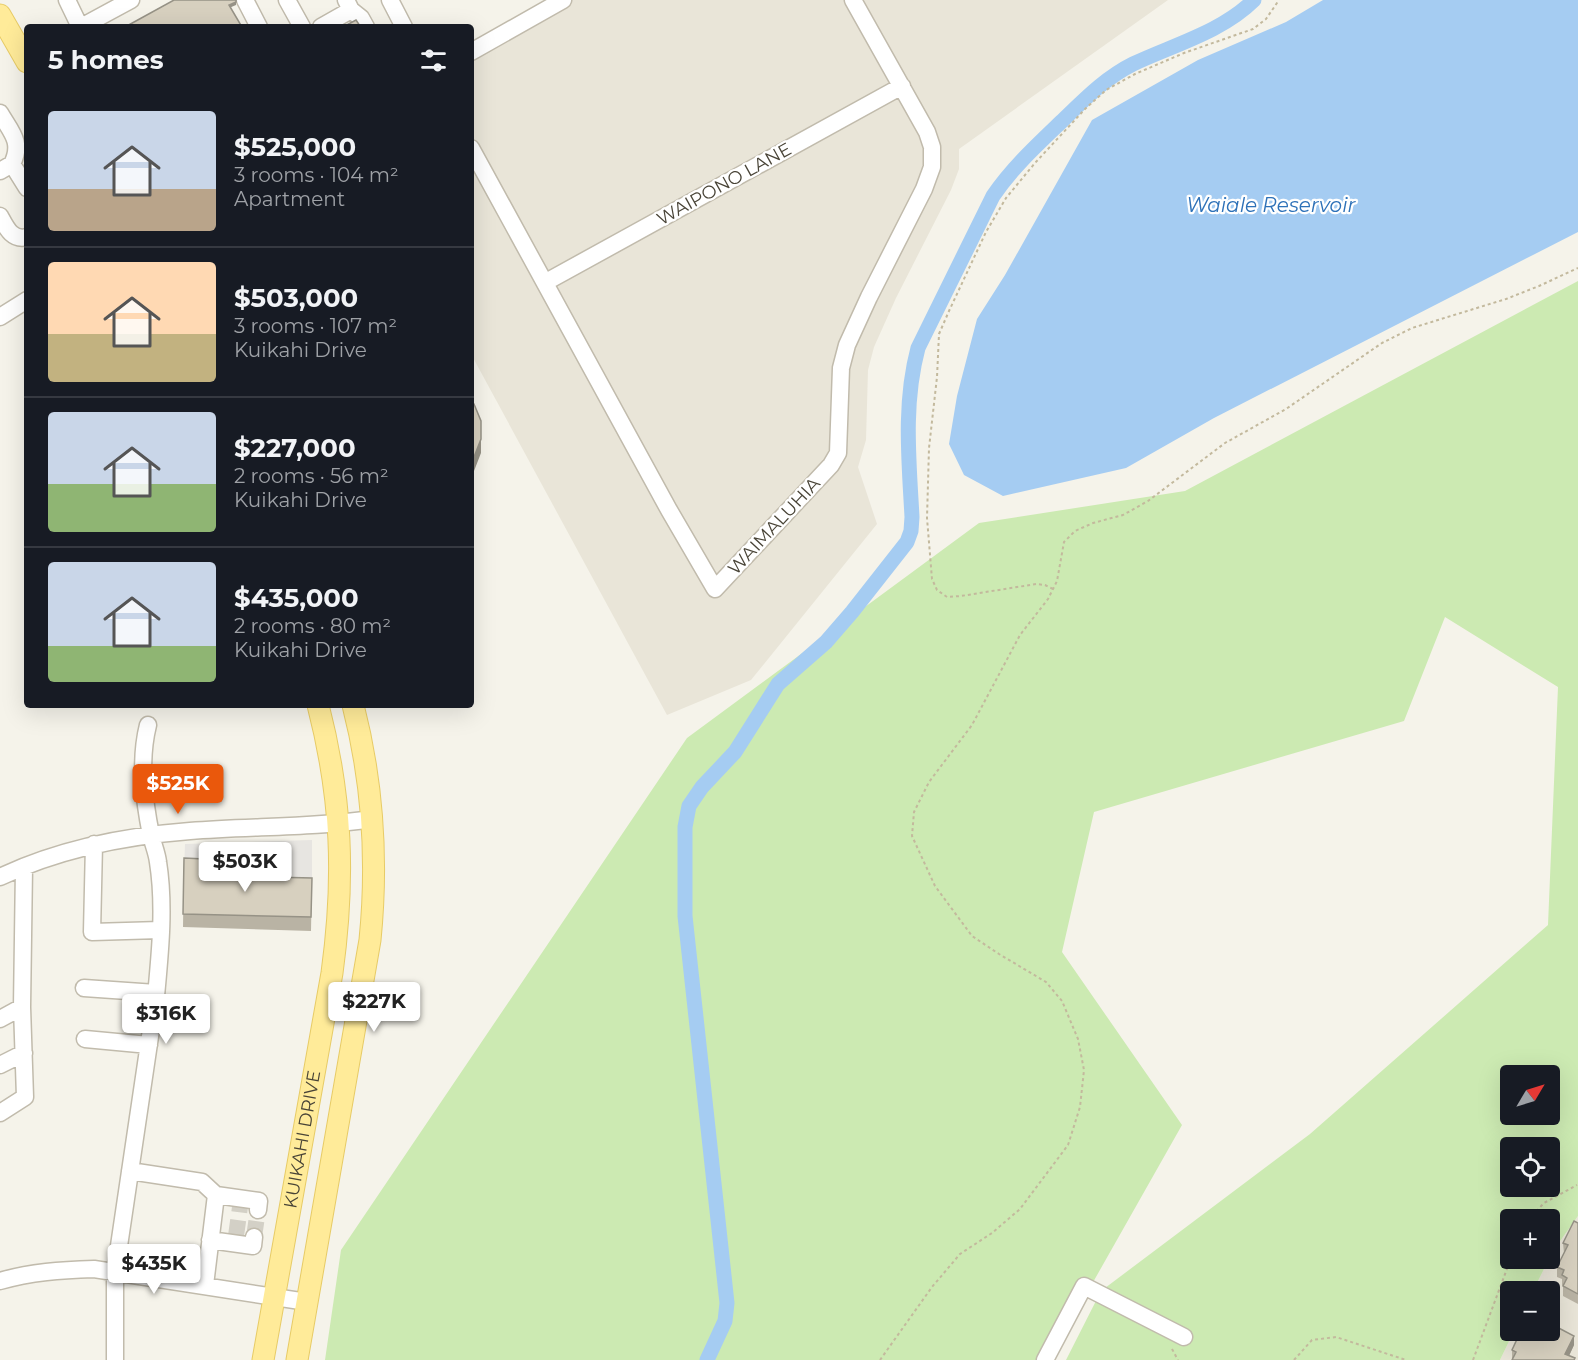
<!DOCTYPE html>
<html lang="en">
<head>
<meta charset="utf-8">
<style>
	body { margin:0; font-family:Montserrat,sans-serif; background:#20242c; color:#f1f3f6; height:100vh; display:flex; flex-direction:column; font-size:22px; white-space:nowrap }
	* { box-sizing:border-box; margin:0 }
	p { font-size:20px; color:#9ea1a6 }
	.icon { flex:none; width:33px; height:33px; fill:none; stroke:currentColor; stroke-width:2; stroke-linecap:round; stroke-linejoin:round }
	.map { position:relative; flex:1; overflow:hidden }
	.sheet { position:absolute; left:24px; top:24px; width:450px; height:684px; display:flex; flex-direction:column; background:#171b24; border-radius:6px; box-shadow:0 6px 24px #0002 }
	.sheet>* { flex:none }
	.needle { width:39px; rotate:52deg }
	.controls { position:absolute; left:1500px; top:1065px; display:grid; gap:12px }
	.controls a { display:grid; place-items:center; width:60px; height:60px; border-radius:6px; background:#171b24; box-shadow:0 6px 24px #0002; font-size:30px }
	.price { position:absolute; translate:-50% -51px; padding:0 14px; border-radius:6px; background:#fff; color:#222; font-size:20px; line-height:39px; filter:drop-shadow(0 2px 3px #0008) }
	.price::after { content:''; position:absolute; left:50%; top:36px; width:18px; height:14px; margin-left:-9px; background:inherit; clip-path:polygon(0 0,100% 0,50% 100%) }
	.price.selected { background:#ea580c; color:#fff }
	ul { padding:0; list-style:none }
	li { display:flex; align-items:center; gap:18px; height:150px; padding:0 24px }
	li+li { border-top:2px solid #363941 }
	li span { display:grid; place-items:center; flex:none; width:168px; height:120px; border-radius:6px; color:#555 }
	li>.icon { margin-inline-start:auto }
	span .icon { width:72px; height:72px; fill:#fffc; stroke-width:1 }
	li b { font-size:26px }
	h2 { display:flex; justify-content:space-between; align-items:center; height:72px; padding:0 24px; font-size:26px }
	.map>svg:first-child { display:block }
	.residential { fill:#e9e5d8 }
	.green { fill:#cceab2; fill-rule:evenodd }
	.parking { fill:#e7e5e1 }
	.water { fill:#a5ccf2 }
	.lines { fill:none; stroke-linecap:round; stroke-linejoin:round }
	.canal { stroke:#a5ccf2; stroke-width:15 }
	.minor-tunnel { stroke:#d3d0c6; stroke-width:16; stroke-dasharray:16 8; stroke-linecap:butt }
	.minor-casing { stroke:#c1bbac; stroke-width:19 }
	.major-casing { stroke:#e7cb66; stroke-width:23 }
	.path { stroke:#c3b99d; stroke-width:2; stroke-dasharray:3 3; stroke-linecap:butt }
	.minor { stroke:#fff; stroke-width:16 }
	.major { stroke:#ffeb99; stroke-width:21 }
	.wall { fill:#b9b3a4 }
	.shaded-wall { fill:#969286 }
	.building { fill:#d7d0bf; stroke:#969286; stroke-width:1.5 }
	.labels { text-anchor:middle; dominant-baseline:central; stroke-width:4.5; stroke-linejoin:round; paint-order:stroke }
	.street-label { font-size:18px; fill:#494437; stroke:#fff }
	.water-label { font-size:20px; font-style:italic; fill:#2d71b8; stroke:#fff }
</style>
</head>
<body>
<div class="map">
<svg width="1578" height="1360" viewBox="0 0 1578 1360">
	<rect width="100%" height="100%" fill="#f5f3ea"/>
	<!-- residential -->
	<path class="residential" d="M563,0H1168L959,149V169L951,190L896,298L874,347L868,370L866,440L858,467L877,524L751,680L667,715L471,354V52Z
		M1578,1216V1360H1500L1514,1331L1550,1330V1292L1533,1291L1553,1251Z"/>
	<!-- green -->
	<path class="green" d="M1578,281V1216L1553,1251L1533,1291L1510,1292V1330L1514,1331L1500,1360H1066L1101,1291L1310,1134L1548,925L1558,687L1445,617L1404,721L1094,812L1062,952L1182,1125L1049,1360H325L341,1250L687,738L979,523L1185,491ZM1510,1076H1550V1114H1510ZM1510,1148H1550V1186H1510ZM1510,1220H1550V1258H1510Z"/>
	<!-- parking -->
	<path class="parking" d="M312,840V892L252,890L184,872L185,844Z"/>
	<!-- water -->
	<path class="water" d="M1323,0H1578V232L1214,418L1126,468L1003,496L964,475L949,444L957,396L977,319L1005,275L1092,120L1198,60L1286,22Z"/>
	<g class="lines">
		<!-- canal -->
		<path class="canal" d="M707,1360L725,1321L727,1303L685,916V827L689,806L702,787L735,752L778,684L826,642L852,612L907,542L911,531L912,517C909,461 903,404 918,348L993,196C1012,168 1037,145 1061,122C1084,100 1105,78 1133,64C1173,45 1222,32 1254,0"/>
		<!-- minor-tunnel -->
		<path class="minor-tunnel" d="M236,1236L240,1207
			M254,1237L258,1210"/>
		<defs>
			<path id="minor" d="M67,0L80,27
				M245,0L259,27
				M287,0L302,27
				M390,0L404,27
				M351,10L361,18L366,27
				M81,27L131,0
				M321,27L351,10L346,0
				M471,52L563,0
				M0,113C11,132 23,142 12,164
				M471,148L669,510L715,589L831,465L838,453L841,368L847,345L869,297L924,189L932,167V147L927,132L853,0
				M0,171L12,164L27,188
				M0,216C6,227 12,241 27,237
				M546,282L902,86
				M0,317L27,300
				M94,844L92,932L160,930
				M0,877C59,849 125,836 190,831C251,826 312,828 372,819
				M84,988L156,993
				M0,1019L22,1007
				M85,1039L149,1045
				M0,1065L24,1053
				M0,1113L25,1097L22,1007L24,867
				M130,1171L202,1182L216,1195L205,1285
				M216,1195L259,1201L258,1210
				M210,1240L253,1246L254,1237
				M0,1281C31,1272 61,1270 94,1269L307,1302
				M115,1360V1273L156,996C160,953 165,906 158,862C157,853 153,844 151,835C144,800 139,761 148,725
				M1045,1360L1084,1286L1184,1337"/>
			<g id="major">
				<path d="M0,15L27,62"/>
				<path id="s1" d="M263,1360L332,973C345,878 342,798 318,705"/>
				<path d="M297,1360L370,940C378,860 373,783 353,705"/>
			</g>
		</defs>
		<!-- minor casing -->
		<use href="#minor" class="minor-casing"/>
		<!-- major casing -->
		<use href="#major" class="major-casing"/>
		<!-- path -->
		<path class="path" d="M1053,589L1045,585L1036,584L961,596L947,597L937,590L932,579L927,518L929,448L937,377L939,334L949,311L986,232L1006,198L1035,163L1085,109L1106,90L1135,74L1184,53L1253,29L1266,19L1279,0
			M1528,1220L1544,1203L1577,1185
			M1172,1349L1178,1360
			M880,1360L932,1287L960,1254L992,1233L1020,1209L1068,1145L1080,1107L1084,1070L1078,1039L1062,1001L1046,982L999,954L972,936L935,886L912,836L914,812L929,782L972,725L1020,635L1048,599L1057,581L1064,542L1075,531L1093,523L1123,515L1148,501L1225,443L1286,409L1382,343L1412,328L1506,299L1539,286L1578,268
			M1294,1360L1312,1340L1336,1337L1406,1360
			M1473,1360L1511,1258"/>
		<!-- minor -->
		<use href="#minor" class="minor"/>
		<!-- major -->
		<use href="#major" class="major"/>
	</g>
	<!-- wall -->
	<path class="wall" d="M184,858L204,875L312,878L311,931L183,927Z
		M1578,1223V1304L1563,1296V1286L1562,1285V1279L1557,1277V1267L1564,1253L1563,1243Z
		M1527,1339L1574,1345L1569,1356L1575,1360L1512,1359V1350Z"/>
	<!-- shaded-wall -->
	<path class="shaded-wall" d="M236,2V5L229,8V5Z
		M481,439V453L474,471L471,474V461Z
		M1574,1336V1345L1567,1360L1565,1354Z"/>
	<!-- building -->
	<path class="building" d="M174,0H236V2L229,5L242,27H125Z
		M356,20L360,26L366,27H343Z
		M471,400L474,404L481,421V439L474,457L471,461Z
		M184,858L204,859L203,875L252,877L253,861H270V877L312,878L311,917L183,914Z
		M1574,1221L1578,1223V1294L1563,1286L1567,1278L1562,1275L1564,1270L1557,1267L1568,1245L1563,1243Z
		M1553,1325L1574,1336L1565,1354L1575,1358L1574,1360H1512L1516,1352L1512,1350L1519,1335L1527,1339L1532,1330H1546L1550,1332Z"/>
	<g class="labels">
		<!-- street labels -->
		<g class="street-label">
			<text transform="translate(724 184) rotate(-29)">WAIPONO LANE</text>
			<text transform="translate(774 526) rotate(-47)">WAIMALUHIA</text>
			<text stroke="none"><textPath href="#s1" startOffset="224">KUIKAHI DRIVE</textPath></text>
		</g>
		<!-- water labels -->
		<g class="water-label">
			<text x="1271" y="205">Waiale Reservoir</text>
		</g>
	</g>
</svg>
<div class="controls">
<a><svg class="needle" viewBox="-14 -14 28 28"><path d="M0-13l5 13h-10z" fill="#e53935"/><path d="M0 13l5-13h-10z" fill="#9ea1a6"/></svg></a>
<a><svg class="icon" aria-label="locate" viewBox="0 0 24 24"><circle cx="12" cy="12" r="6"/><path d="M12 2v4M12 18v4M2 12h4M18 12h4"/></svg></a>
<a>+</a>
<a>−</a>
</div>
<b class="price selected" style="left:178px;top:815px">$525K</b>
<b class="price" style="left:245px;top:893px">$503K</b>
<b class="price" style="left:374px;top:1033px">$227K</b>
<b class="price" style="left:166px;top:1045px">$316K</b>
<b class="price" style="left:154px;top:1295px">$435K</b>
<section class="sheet">
<h2>5 homes<svg class="icon" aria-label="filters" viewBox="0 0 24 24"><path d="M4 7h16M4 17h16"/><circle cx="9" cy="7" r="2"/><circle cx="15" cy="17" r="2"/></svg></h2>
<ul>
<li><span style="background:linear-gradient(#c9d6e8 65%,#b9a48a 0)"><svg class="icon" aria-label="home" viewBox="0 0 24 24"><path d="M3 11l9-7 9 7M6 9v11h12V9"/></svg></span><div><b>$525,000</b><p>3 rooms · 104 m²</p><p>Apartment</p></div></li>
<li><span style="background:linear-gradient(#ffd9b3 60%,#c2b280 0)"><svg class="icon" aria-label="home" viewBox="0 0 24 24"><path d="M3 11l9-7 9 7M6 9v11h12V9"/></svg></span><div><b>$503,000</b><p>3 rooms · 107 m²</p><p>Kuikahi Drive</p></div></li>
<li><span style="background:linear-gradient(#c9d6e8 60%,#8fb573 0)"><svg class="icon" aria-label="home" viewBox="0 0 24 24"><path d="M3 11l9-7 9 7M6 9v11h12V9"/></svg></span><div><b>$227,000</b><p>2 rooms · 56 m²</p><p>Kuikahi Drive</p></div></li>
<li><span style="background:linear-gradient(#c9d6e8 70%,#8fb573 0)"><svg class="icon" aria-label="home" viewBox="0 0 24 24"><path d="M3 11l9-7 9 7M6 9v11h12V9"/></svg></span><div><b>$435,000</b><p>2 rooms · 80 m²</p><p>Kuikahi Drive</p></div></li>
</ul>
</section>
</div>
</body>
</html>
